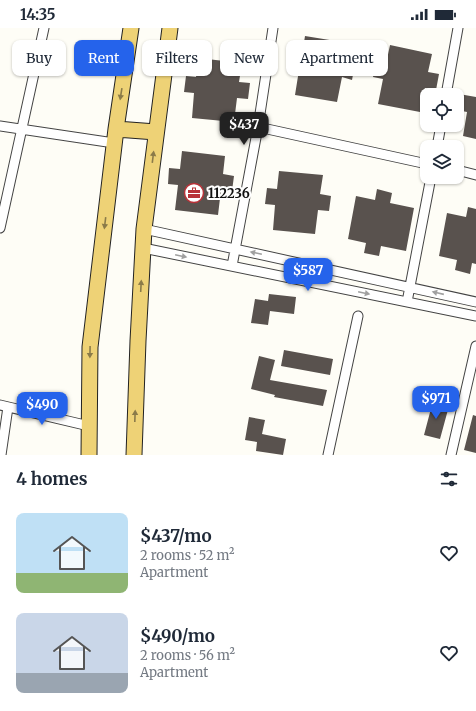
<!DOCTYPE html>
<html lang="en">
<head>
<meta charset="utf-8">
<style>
	body { margin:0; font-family:Merriweather,serif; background:#f2f2f3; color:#1f2937; height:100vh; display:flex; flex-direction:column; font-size:15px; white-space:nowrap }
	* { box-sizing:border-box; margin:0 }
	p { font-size:13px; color:#747a83 }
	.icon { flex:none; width:22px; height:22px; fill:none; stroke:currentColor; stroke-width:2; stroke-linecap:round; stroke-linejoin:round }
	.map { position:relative; height:427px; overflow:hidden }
	.panel { display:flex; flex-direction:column; background:#fff; flex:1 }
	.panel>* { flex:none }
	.banner { position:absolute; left:12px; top:12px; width:452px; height:36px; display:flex; gap:8px }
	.fabs { position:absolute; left:420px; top:60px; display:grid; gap:8px }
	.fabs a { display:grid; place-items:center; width:44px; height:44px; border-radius:8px; background:#fff; box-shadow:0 1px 3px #0004; font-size:20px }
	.price { position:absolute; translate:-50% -34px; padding:0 9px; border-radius:8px; background:#2563eb; color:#fff; font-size:13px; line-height:26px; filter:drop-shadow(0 1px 2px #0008) }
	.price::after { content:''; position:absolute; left:50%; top:24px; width:12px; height:9px; margin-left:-6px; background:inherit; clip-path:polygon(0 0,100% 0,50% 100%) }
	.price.current { background:#222; color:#fff }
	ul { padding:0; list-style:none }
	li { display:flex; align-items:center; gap:12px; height:100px; padding:0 16px }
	li span { display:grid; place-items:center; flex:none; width:112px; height:80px; border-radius:8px; color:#555 }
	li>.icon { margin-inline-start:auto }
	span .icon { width:48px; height:48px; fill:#fffc; stroke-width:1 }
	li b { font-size:17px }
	h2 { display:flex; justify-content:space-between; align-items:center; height:48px; padding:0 16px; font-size:17px }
	.pill { padding:0 14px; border-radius:8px; background:#fff; box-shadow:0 1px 3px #0004; font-size:14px; line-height:36px }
	.pill.current { background:#2563eb; color:#fff }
	.status { display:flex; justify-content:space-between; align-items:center; height:28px; padding:0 20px; background:#fff; direction:ltr }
	.status svg { height:11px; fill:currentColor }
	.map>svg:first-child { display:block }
	.building { fill:#59524e }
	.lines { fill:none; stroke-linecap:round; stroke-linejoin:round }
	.minor-casing { stroke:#444; stroke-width:11 }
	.primary-casing { stroke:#222; stroke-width:17 }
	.minor { stroke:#fff; stroke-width:9 }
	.primary { stroke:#eed276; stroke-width:15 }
	.oneway { fill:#8b7b49 }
	.oneway2 { fill:#a0a0a0 }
	.labels { text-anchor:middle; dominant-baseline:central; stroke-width:4; stroke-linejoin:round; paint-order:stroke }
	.poi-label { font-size:13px; font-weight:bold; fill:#111; stroke:#fff; text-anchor:start }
</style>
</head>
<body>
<div class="status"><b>14:35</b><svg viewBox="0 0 49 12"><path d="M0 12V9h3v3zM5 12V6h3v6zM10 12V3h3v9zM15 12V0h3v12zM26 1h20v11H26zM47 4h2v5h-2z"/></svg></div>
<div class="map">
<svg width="476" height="427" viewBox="0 0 476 427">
	<rect width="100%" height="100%" fill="#fefdf6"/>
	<!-- building -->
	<path class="building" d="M305,8L348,15L345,34L355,36L352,52L342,49L337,74L295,67L299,42L289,40L292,25L302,27Z
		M390,17L432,26L428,44L439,46L436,62L425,60L420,84L378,76L383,51L373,49L376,33L386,36Z
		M198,30L242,35L239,54L250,55L248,71L237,70L234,94L192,90L194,65L184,64L186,48L196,49Z
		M459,66L476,69V111L463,108L467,84L457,82Z
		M182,123L225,128L223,146L234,148L232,163L221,162L218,187L175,182L178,157L168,156L169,140L180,141Z
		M279,143L323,147L320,166L331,168L329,183L318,182L315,206L273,202L275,177L265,176L267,160L277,161Z
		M377,161L392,165L390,175L414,180L406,223L381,218L379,228L364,225L366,215L348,211L356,168L375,172Z
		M468,179L476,181V236L472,235L470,246L455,242L457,232L439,228L447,185L466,189Z
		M269,266L296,269L294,286L270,283L268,297L251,295L255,271L268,273Z
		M284,322L333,331L330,347L281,338Z
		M259,328L275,332L270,352L327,362L323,378L274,369L275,367L251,361Z
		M433,373L449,378L440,411L424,407Z
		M473,387L476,388V425L464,422Z
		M249,389L265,392L262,406L286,411L283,427L256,423L257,414L245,412Z"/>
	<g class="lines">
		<defs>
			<path id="minor" d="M446,67L458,0
				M0,98L114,115
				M258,99L427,136
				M437,119L441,97
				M457,142L476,147
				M0,200L44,0
				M144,201L476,274
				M143,220L476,288
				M232,238L258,99L273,0
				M407,274L431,149
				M0,377L89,398
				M1,427L8,379
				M328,427L358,288
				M451,427L476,318"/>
			<path id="primary" d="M116,101L156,104
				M89,427L90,319L116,101L131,0
				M134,427L138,313L144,201L170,0"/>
		</defs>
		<!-- minor casing -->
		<use href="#minor" class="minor-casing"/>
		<!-- primary casing -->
		<use href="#primary" class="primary-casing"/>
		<!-- minor -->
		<use href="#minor" class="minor"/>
		<!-- primary -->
		<use href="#primary" class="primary"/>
	</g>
	<!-- one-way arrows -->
	<defs><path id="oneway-solid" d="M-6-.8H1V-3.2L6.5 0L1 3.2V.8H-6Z"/></defs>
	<g class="oneway">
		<use href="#oneway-solid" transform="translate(121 66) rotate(99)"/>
		<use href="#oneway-solid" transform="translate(153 129) rotate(-83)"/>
		<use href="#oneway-solid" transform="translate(105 195) rotate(97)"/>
		<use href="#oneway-solid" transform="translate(141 258) rotate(-87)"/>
		<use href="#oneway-solid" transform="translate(90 324) rotate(91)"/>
		<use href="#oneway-solid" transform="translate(135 388) rotate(-88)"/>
	</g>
	<g class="oneway2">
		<use href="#oneway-solid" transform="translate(256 225) rotate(-168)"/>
		<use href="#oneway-solid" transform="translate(181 228) rotate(12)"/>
		<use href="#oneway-solid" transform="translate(364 265) rotate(12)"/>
		<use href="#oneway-solid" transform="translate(438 265) rotate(-167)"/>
	</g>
	<!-- icons -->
	<defs>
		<symbol id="office-ring" viewBox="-11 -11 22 22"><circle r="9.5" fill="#fff" stroke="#b83238" stroke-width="1.5"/><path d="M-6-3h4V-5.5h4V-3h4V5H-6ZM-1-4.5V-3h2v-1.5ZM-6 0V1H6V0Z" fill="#b83238"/></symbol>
	</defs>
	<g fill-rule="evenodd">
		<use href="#office-ring" x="183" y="154" width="22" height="22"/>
	</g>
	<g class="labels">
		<!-- poi labels -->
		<g class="poi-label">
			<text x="208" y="165">112236</text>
		</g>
	</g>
</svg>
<div class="fabs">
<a><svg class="icon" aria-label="locate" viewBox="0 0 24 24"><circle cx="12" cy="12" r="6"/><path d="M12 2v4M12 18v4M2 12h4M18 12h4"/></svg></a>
<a><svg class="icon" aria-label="layers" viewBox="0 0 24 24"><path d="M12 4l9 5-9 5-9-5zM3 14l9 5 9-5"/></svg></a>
</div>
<b class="price current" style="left:244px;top:118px">$437</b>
<b class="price" style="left:308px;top:264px">$587</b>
<b class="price" style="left:436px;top:392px">$971</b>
<b class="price" style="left:42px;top:398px">$490</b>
<div class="banner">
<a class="pill">Buy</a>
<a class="pill current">Rent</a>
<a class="pill">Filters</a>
<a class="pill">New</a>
<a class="pill">Apartment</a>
</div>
</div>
<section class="panel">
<h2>4 homes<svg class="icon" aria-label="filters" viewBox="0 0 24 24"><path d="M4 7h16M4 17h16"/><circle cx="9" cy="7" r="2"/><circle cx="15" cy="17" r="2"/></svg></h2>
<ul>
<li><span style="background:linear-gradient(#bfe0f5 75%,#8fb573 0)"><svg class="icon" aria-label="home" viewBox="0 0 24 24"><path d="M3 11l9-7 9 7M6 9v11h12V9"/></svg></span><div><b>$437/mo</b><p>2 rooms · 52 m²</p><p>Apartment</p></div><svg class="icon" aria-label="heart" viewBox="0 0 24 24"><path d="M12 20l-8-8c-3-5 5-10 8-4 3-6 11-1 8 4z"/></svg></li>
<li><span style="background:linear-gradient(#c9d6e8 75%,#9aa5b1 0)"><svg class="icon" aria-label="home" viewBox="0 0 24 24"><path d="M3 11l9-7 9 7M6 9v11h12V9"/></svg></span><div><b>$490/mo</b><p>2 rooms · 56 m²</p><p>Apartment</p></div><svg class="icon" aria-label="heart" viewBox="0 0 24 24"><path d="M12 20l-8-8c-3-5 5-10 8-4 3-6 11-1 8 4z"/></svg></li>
</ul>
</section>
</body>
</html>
